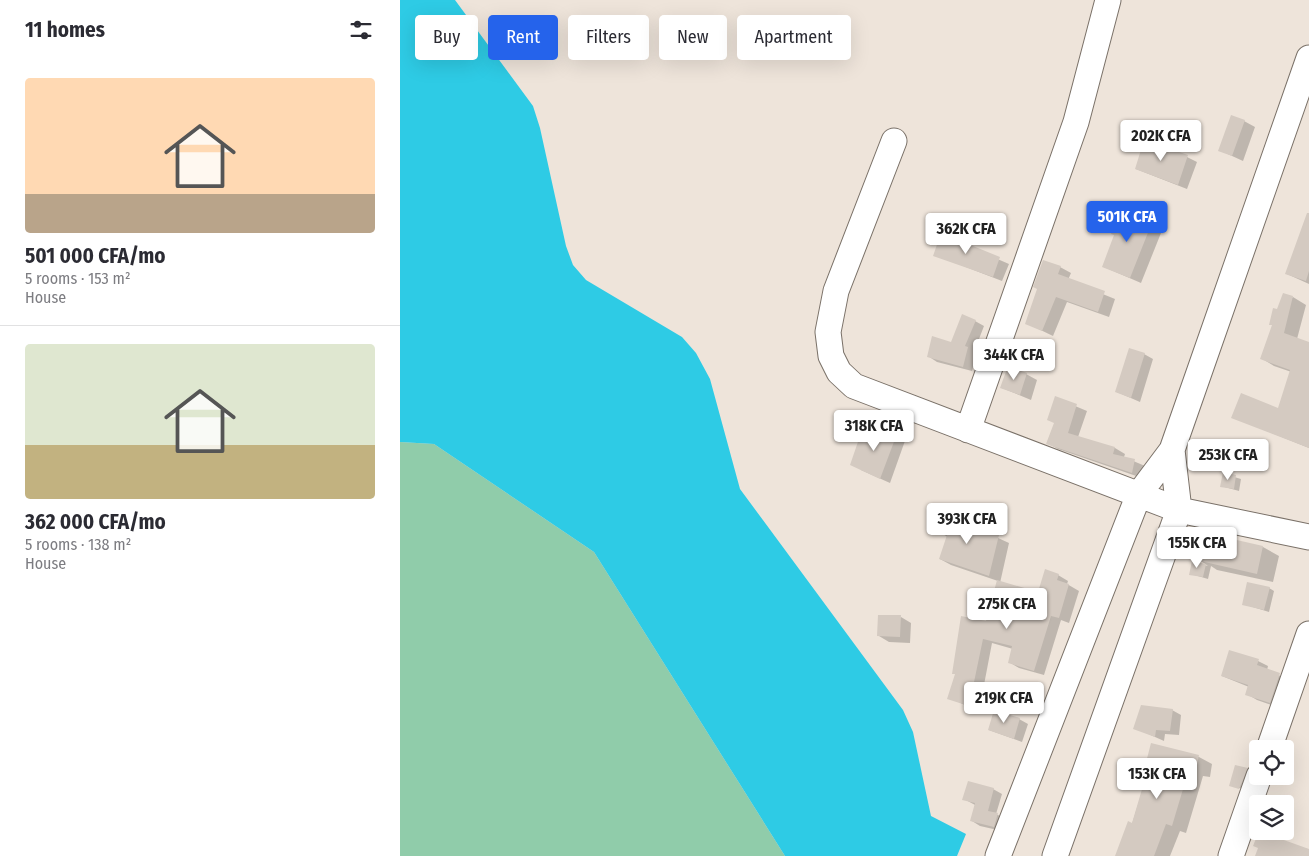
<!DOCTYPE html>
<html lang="en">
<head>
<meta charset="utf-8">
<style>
	body { margin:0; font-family:"Fira Sans Condensed",sans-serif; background:#f2f2f3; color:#2b2b33; height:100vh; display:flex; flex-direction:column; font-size:19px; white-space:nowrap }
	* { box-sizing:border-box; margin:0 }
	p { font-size:16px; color:#7c7c81 }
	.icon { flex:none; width:28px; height:28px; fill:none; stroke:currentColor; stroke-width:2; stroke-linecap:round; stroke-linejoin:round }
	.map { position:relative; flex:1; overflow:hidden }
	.side { display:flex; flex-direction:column; background:#fff; width:400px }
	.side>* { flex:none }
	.top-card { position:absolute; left:15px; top:15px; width:475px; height:45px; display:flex; gap:10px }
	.controls { position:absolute; left:849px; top:740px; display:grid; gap:10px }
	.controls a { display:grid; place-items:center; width:45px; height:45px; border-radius:5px; background:#fff; box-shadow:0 5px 20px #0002; font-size:25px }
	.price { position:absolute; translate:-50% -42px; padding:0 11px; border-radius:5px; background:#fff; color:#222; font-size:16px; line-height:32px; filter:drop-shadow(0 1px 2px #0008) }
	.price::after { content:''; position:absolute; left:50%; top:30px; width:15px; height:11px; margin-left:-8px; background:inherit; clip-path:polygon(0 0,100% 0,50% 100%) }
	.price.selected { background:#2563eb; color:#fff }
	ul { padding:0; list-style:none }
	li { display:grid; align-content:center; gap:10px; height:265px; padding:0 25px }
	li+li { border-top:1px solid #e1e1e2 }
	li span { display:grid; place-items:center; height:155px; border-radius:5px; color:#555 }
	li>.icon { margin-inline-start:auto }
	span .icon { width:90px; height:90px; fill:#fffc; stroke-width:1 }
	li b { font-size:21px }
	h2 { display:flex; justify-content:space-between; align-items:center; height:60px; padding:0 25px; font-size:21px }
	.pill { padding:0 18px; border-radius:5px; background:#fff; box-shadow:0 5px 20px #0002; font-size:18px; line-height:45px }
	.pill.selected { background:#2563eb; color:#fff }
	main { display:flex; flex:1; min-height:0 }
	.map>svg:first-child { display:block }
	.green { fill:#90ccaa }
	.water { fill:#2ecbe5 }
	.shadow { fill:#0003 }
	.building { fill:#d4cac1 }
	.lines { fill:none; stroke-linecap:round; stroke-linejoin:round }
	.minor-casing { stroke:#7a7168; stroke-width:27 }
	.minor { stroke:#fff; stroke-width:25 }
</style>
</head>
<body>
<main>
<section class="side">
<h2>11 homes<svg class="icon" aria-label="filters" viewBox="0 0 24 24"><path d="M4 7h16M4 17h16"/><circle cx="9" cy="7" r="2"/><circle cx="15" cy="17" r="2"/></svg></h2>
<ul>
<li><span style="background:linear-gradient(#ffd9b3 75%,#b9a48a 0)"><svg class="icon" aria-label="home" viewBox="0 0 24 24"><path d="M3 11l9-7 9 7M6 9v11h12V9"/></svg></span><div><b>501 000 CFA/mo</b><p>5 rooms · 153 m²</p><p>House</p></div></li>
<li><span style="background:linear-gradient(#dfe7d0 65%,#c2b280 0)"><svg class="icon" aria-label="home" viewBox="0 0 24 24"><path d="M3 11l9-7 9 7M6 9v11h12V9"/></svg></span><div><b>362 000 CFA/mo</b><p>5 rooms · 138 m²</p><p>House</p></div></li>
</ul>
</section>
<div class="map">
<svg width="909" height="856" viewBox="0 0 909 856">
	<rect width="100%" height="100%" fill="#eee4da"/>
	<!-- green -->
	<path class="green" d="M0,442L34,444L194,552L385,856H0Z"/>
	<!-- water -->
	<path class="water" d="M0,0H55L133,106L140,128L166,246L173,265L186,280L282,337L296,353L310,379L340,489L503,710L513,732L531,816L566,834L557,856H385L194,552L34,444L0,442Z"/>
	<!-- shadow -->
	<path class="shadow" d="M844,121L855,127L843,161L819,150Z
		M787,157L797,162L787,189L736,169Z
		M752,222L763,228L741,283L704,267Z
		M909,230V284L887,274Z
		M542,235L609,264L602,281L535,255Z
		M660,267L671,273L668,280L715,299L709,317L667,302L653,336L626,323Z
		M893,297L906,305L897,339L909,343V378L874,366L861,358L878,311Z
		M575,321L584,326L574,352L577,353L572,371L537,362L528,356L552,343Z
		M744,354L753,359L740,402L717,392Z
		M626,374L637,380L631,400L602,388Z
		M656,398L687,411L678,437L715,448L725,454L724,457L745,466L742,478L658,449L647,443L655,423Z
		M909,408V448L832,417L879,410Z
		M497,432L506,438L490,483L461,470L477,440Z
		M824,474L841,479L839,491L821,486Z
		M572,526L609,543L600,583L639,593L658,575L668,581L667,584L679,591L669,623L661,620L644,675L619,668L609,662L613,649L592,643L579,711L549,698L557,675L553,673L587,623L598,581L551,565L540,559L548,537L537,531Z
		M863,547L879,556L873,582L817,570L811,566L808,579L791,574L793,562L808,566L801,561Z
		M869,588L874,591L869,612L843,604Z
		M501,617L511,623L510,643L489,642L479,636Z
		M858,661L868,666L867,670L889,680L880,708L857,700L847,694L849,687L822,676Z
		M772,710L781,715L779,735L765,734L764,741L735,728Z
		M619,719L628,724L622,742L589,730Z
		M752,744L799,757L812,764L810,777L803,776L786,833L780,831L770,856H716L732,824L746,779Z
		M847,769L852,772L845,790L831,785Z
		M593,789L602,794L596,814L606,819L602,831L580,826L572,821L575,805L564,799Z"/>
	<!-- building -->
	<path class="building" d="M831,115L845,120L832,156L818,151Z
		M744,140L788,155L778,185L735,169Z
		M721,209L753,220L730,278L702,267L714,235L711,234Z
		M907,213H909V271L906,281L885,274Z
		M541,233L600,257L593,277L533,256Z
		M643,260L661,266L658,274L705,291L698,312L656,297L642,331L625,324L637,289L633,287Z
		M883,293L893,296L884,333L909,342V448L831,418L841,393L878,408L890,370L860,359L872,325H869L873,308L877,309Z
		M562,314L576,320L565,346L568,347L563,367L527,357L532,336L551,342Z
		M729,348L745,353L731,398L715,392Z
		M608,366L627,373L620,395L600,388Z
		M655,396L677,404L668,433L715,447L713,454L735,459L732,473L646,444L654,423L647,420Z
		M481,425L498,431L480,479L450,465L461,433L476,439Z
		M823,472L836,475L834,489L820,487Z
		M541,514L573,524L572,528L599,535L589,576L539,559L547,535L535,531Z
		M806,533L863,546L857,574L800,561Z
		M792,561L806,564L803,577L789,575Z
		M645,569L659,574L657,580L669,584L659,618L651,616L634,671L608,663L612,646L583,639L569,706L547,699L555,674H552L561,616L586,621L597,580L638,592Z
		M847,582L870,587L864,610L842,605Z
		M478,615H501L500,637L477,636Z
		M829,650L859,659L857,665L880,673L870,703L845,695L848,685L821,676Z
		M741,705L773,709L770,731L756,730L755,737L733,729Z
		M594,710L620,718L614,739L588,730Z
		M751,743L799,755L796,770L789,769L772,826L766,824L754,856H715L728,821L732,823L745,779L742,778Z
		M835,765L848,768L839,789L829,786Z
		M568,781L594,788L588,811L598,813L594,827L570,821L575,803L562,800Z
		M859,831L909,849V856H855L858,848L853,846Z"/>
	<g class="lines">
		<defs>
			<path id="minor" d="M494,141L436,291L428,332L431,356L439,372L454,386L779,510L909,537
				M568,430L676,122L708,0
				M869,749L909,634
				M598,856L739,494L772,450L909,58
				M655,856L779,510L772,450
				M831,856L859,776"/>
		</defs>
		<!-- minor casing -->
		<use href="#minor" class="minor-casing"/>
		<!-- minor -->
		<use href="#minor" class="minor"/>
	</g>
</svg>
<div class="controls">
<a><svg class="icon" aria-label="locate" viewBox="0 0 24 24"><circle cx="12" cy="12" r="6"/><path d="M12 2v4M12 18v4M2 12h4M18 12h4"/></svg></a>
<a><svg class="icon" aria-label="layers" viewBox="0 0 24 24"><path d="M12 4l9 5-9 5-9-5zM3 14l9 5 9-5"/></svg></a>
</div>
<b class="price" style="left:761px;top:162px">202K CFA</b>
<b class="price selected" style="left:727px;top:243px">501K CFA</b>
<b class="price" style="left:566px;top:255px">362K CFA</b>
<b class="price" style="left:614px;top:381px">344K CFA</b>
<b class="price" style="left:474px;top:452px">318K CFA</b>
<b class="price" style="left:828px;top:481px">253K CFA</b>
<b class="price" style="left:567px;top:545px">393K CFA</b>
<b class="price" style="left:797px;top:569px">155K CFA</b>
<b class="price" style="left:607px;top:630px">275K CFA</b>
<b class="price" style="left:604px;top:724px">219K CFA</b>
<b class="price" style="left:757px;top:800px">153K CFA</b>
<div class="top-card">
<a class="pill">Buy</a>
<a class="pill selected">Rent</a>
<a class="pill">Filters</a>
<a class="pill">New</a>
<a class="pill">Apartment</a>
</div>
</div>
</main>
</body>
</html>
